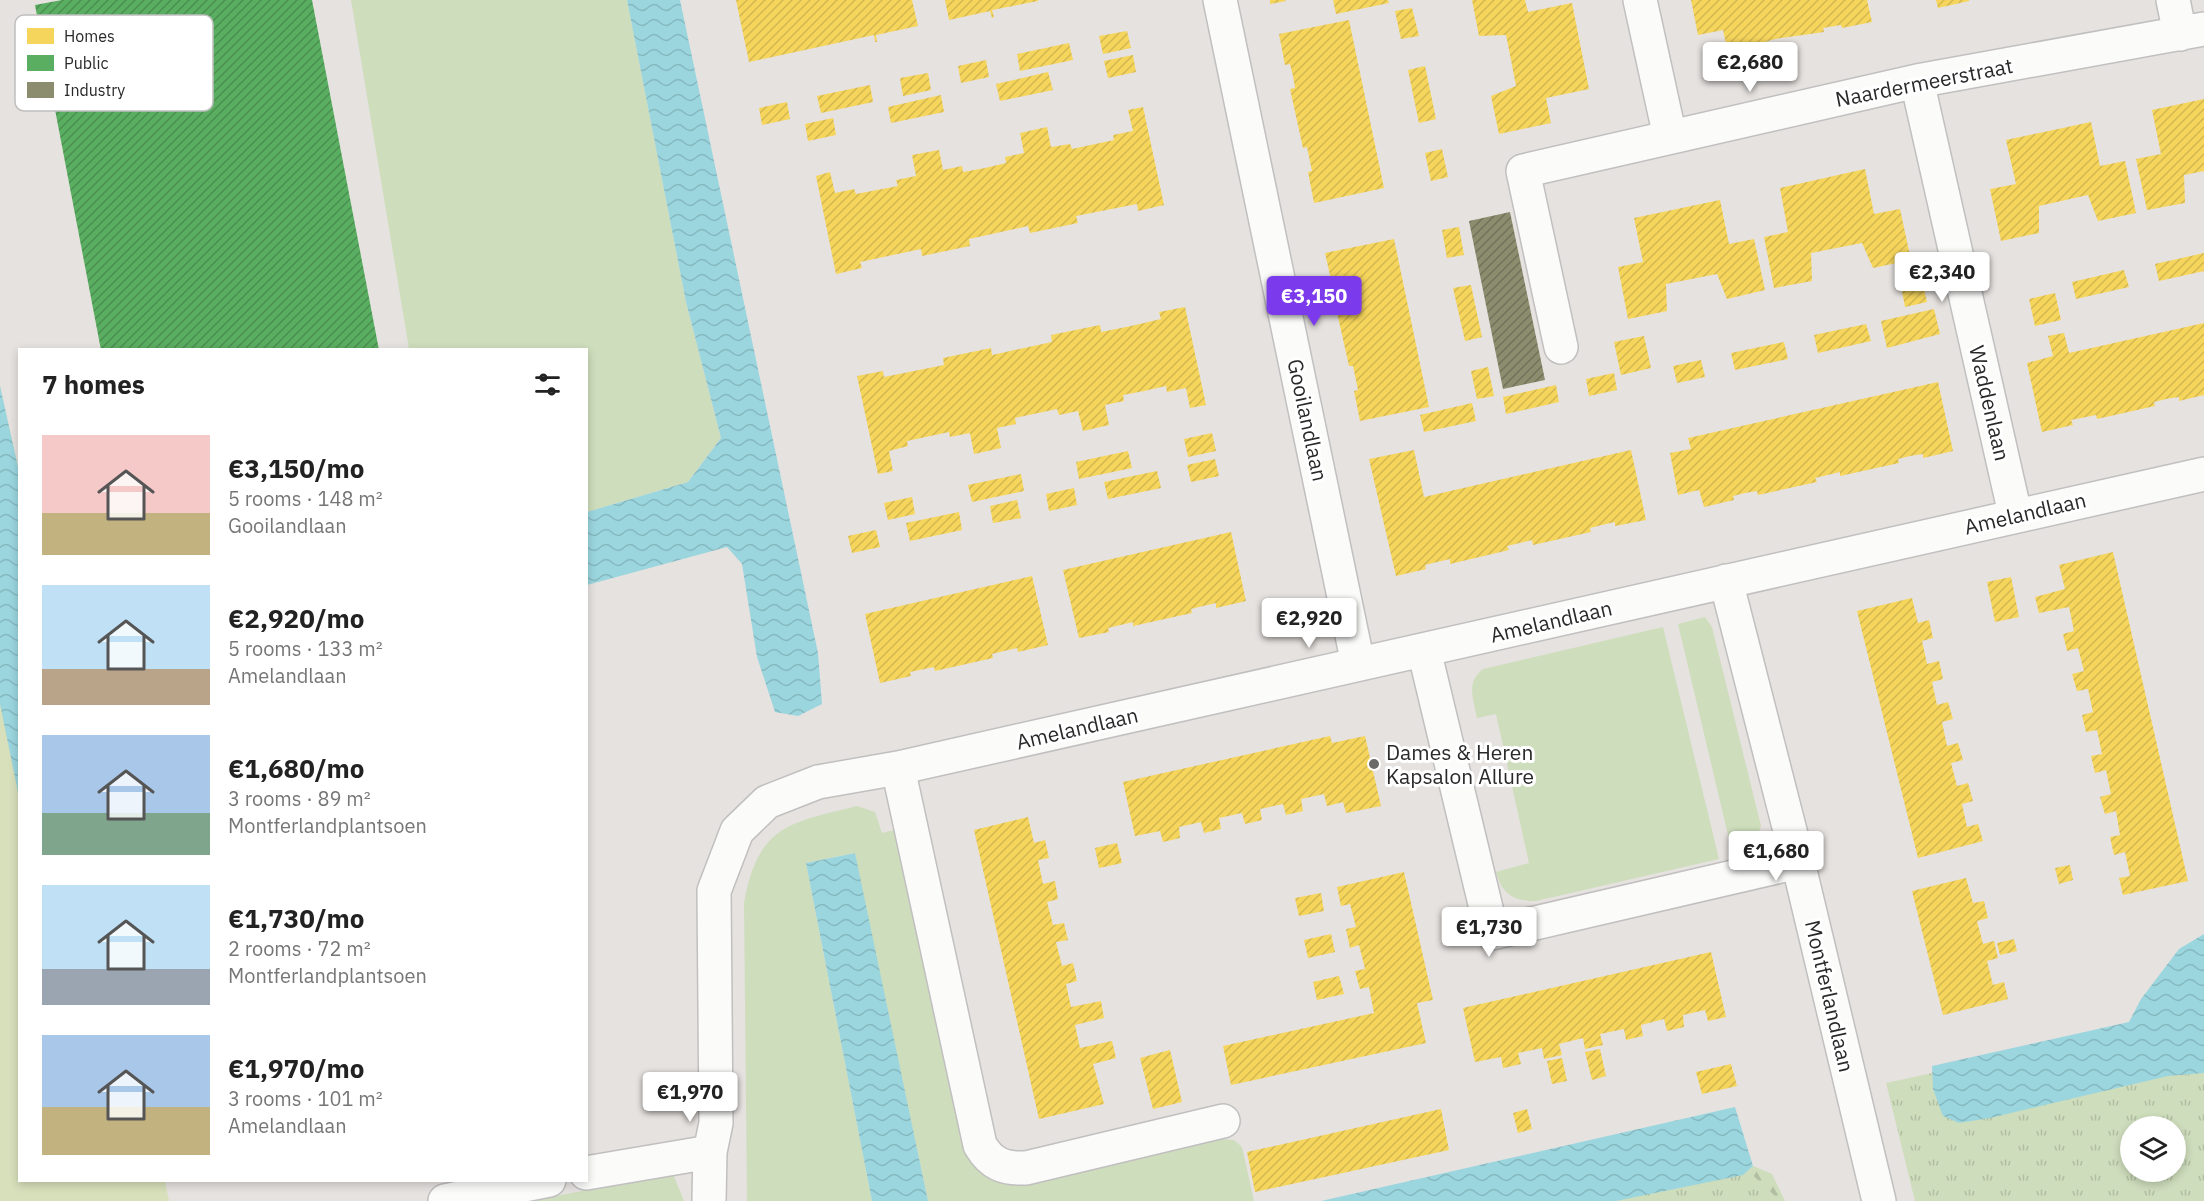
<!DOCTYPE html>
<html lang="en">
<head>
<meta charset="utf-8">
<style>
	body { margin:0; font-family:"IBM Plex Sans",sans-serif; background:#f6f6f6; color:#222; height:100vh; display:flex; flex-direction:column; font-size:22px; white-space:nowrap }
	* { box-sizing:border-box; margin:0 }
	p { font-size:20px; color:#767676 }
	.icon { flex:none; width:33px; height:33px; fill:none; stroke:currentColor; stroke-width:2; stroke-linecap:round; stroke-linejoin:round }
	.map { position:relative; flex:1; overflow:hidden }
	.sheet { position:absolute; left:18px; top:348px; width:570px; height:834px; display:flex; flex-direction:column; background:#fff; border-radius:0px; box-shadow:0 3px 9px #0003 }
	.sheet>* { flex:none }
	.buttons { position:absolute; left:2120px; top:1116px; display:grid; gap:12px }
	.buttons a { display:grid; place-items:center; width:66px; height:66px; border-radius:50%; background:#fff; box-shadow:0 3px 9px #0003; font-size:30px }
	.price { position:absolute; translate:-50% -51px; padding:0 14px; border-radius:6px; background:#fff; color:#222; font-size:20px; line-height:39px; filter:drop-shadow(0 2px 3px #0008) }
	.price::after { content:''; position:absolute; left:50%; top:36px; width:18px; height:14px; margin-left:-9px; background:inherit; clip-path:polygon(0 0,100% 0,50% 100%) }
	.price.selected { background:#7c3aed; color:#fff }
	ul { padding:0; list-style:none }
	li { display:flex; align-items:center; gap:18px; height:150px; padding:0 24px }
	li span { display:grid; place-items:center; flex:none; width:168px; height:120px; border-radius:0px; color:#555 }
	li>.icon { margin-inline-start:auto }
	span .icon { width:72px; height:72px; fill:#fffc; stroke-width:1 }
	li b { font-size:26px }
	h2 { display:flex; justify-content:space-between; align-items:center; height:72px; padding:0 24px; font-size:26px }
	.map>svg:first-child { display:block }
	.grass { fill:#ceddbc }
	.forest { fill:url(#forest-firs) }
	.park { fill:url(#park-tufts); fill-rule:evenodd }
	.pitch { fill:#d7e0ba }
	.water { fill:url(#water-waves) }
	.homes { fill:url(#homes-hatch) }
	.public { fill:url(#public-hatch) }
	.industry { fill:url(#industry-hatch) }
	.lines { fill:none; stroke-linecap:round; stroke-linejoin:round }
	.minor-casing { stroke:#c1bfc0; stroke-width:36 }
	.minor { stroke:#fbfbfa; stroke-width:33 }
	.poi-dot { fill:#6b6a69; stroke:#fff; stroke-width:2 }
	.labels { text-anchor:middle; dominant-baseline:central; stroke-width:6; stroke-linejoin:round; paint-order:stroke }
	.street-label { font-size:21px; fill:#292929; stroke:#fff }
	.poi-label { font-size:21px; fill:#292929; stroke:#fff; text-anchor:start }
	.key { fill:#fff; stroke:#bfbfbf; stroke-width:1.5 }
	.key-label { font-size:16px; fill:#292929 }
</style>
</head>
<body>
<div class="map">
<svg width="2204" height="1201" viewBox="0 0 2204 1201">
	<defs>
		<pattern id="forest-firs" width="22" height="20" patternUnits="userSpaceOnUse" patternTransform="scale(1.5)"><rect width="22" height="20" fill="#ceddbc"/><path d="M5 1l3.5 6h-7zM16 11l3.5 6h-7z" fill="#b1bea2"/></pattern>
		<pattern id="park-tufts" width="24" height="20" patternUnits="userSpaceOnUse" patternTransform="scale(1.5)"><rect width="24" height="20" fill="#ceddbc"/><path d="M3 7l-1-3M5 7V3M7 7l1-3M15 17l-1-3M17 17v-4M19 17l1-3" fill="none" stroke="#b1bea2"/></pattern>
		<pattern id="water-waves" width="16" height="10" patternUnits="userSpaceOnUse" patternTransform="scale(1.5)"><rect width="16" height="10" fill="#9bd6df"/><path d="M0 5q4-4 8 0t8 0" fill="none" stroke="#86b8bf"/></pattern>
		<pattern id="homes-hatch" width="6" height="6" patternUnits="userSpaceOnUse" patternTransform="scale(1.5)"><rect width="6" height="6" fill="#f6d55c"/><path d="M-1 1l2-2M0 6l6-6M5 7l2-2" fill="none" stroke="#d3b750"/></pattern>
		<pattern id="public-hatch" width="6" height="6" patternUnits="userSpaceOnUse" patternTransform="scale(1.5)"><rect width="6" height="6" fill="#5aae61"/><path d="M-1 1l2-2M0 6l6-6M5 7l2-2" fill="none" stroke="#4a8e50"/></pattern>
		<pattern id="industry-hatch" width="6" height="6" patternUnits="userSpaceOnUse" patternTransform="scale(1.5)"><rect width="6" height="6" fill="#8c8c6e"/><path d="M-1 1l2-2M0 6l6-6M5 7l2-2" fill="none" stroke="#72725a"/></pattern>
	</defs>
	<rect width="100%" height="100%" fill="#e6e2df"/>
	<!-- grass -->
	<path class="grass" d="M351,0H627L686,302L721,438L688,482L587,512L586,350L409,349Z
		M1705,617L1712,627L1715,639L1761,826L1753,847L1733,856L1678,624Z
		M1663,627L1719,859L1536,901C1513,901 1502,894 1496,872L1529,863L1496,714L1477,718C1473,698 1466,682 1483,669Z
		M857,806L875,812L882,833L894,830L965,1152C980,1181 995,1184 1027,1183L1223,1139L1234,1140L1242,1147L1254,1201H928L854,853L806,863L872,1201H747L744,903C758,825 789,823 857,806Z
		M673,1174L684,1201H529Z"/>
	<!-- forest -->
	<path class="forest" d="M1753,1166L1772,1174L1785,1201H1617L1743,1175Z"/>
	<!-- park -->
	<path class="park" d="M2204,1015V1201H1915L1886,1083ZM2130,1126H2175V1172H2130Z
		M1726,1150L1775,1196L1776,1201H1481Z"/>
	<!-- pitch -->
	<path class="pitch" d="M0,386L20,476V1180L165,1181L169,1201H0Z"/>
	<!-- water -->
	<path class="water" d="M627,0H680L818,653L822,704L798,716L775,712L757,657L742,564L727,547L587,585V512L688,482L721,438L686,302Z
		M0,386L20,476L19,797L0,704Z
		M855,853L928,1201H872L806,863Z
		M2204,934V1073L2168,1076L1990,1118L1959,1123L1943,1116L1933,1089L1932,1066L2129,1022L2141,999L2179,949Z
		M1735,1107L1753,1166L1743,1175L1616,1201H1321Z"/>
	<!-- homes -->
	<path class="homes" d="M736,0H912L918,26L876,35L877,42H875L874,35L749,62Z
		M945,0H1038V1L992,10L994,17L992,18L990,11L949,20Z
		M1270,0H1285L1286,1L1270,4Z
		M1333,0H1388L1389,3L1336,14Z
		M1472,0H1525L1528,12L1572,3L1589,89L1546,98L1551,123L1499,134L1491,96L1516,86L1511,60L1506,35L1479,36Z
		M1691,0H1867L1872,22L1842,28L1841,25L1823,28L1824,32L1775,39L1728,53L1723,30L1698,35Z
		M1936,0H1969V1L1938,8Z
		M1412,8L1419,36L1401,39L1395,11Z
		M1349,20L1384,188L1314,203L1308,172L1312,171L1307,147L1303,148L1290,89L1295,88L1293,76L1290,64L1285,65L1279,34Z
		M1127,31L1131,48L1103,54L1099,36Z
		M1069,43L1073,60L1020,71L1017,54Z
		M1133,55L1136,72L1108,78L1104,61Z
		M986,60L989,77L961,83L958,66Z
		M1425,66L1436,119L1419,123L1408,70Z
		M1048,72L1053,90L1000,101L996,84Z
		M928,73L931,90L903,96L900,78Z
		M870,85L873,102L821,113L817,96Z
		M941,95L944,112L891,123L888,107Z
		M2204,99V171L2184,175L2185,203L2147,210L2136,159L2161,154L2152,110Z
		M787,102L790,119L762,125L759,108Z
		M1143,107L1164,205L1138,211L1137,204L1076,216L1078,223L1030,233L1028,226L969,239L970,246L922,256L921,249L860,262L862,268L836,274L816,176L830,172L835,193L854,189L856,194L898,186L896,180L916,176L912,155L939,150L943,170L962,166L963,172L985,168L1006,163L1005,157L1024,153L1020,133L1047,127L1051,147L1070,144L1072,149L1114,140L1113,135L1133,131L1128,110Z
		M833,118L836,135L808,141L805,124Z
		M2091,122L2100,166L2125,161L2136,213L2098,221L2088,195L2039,206V233L2001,241L1990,189L2016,184L2006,140Z
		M1442,149L1448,177L1431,181L1425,153Z
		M1865,169L1874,214L1900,209L1911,260L1873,268L1862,243L1811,253L1812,281L1774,288L1764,237L1788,232L1780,188Z
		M1720,200L1729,244L1754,239L1765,290L1727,299L1717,274L1666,284L1667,311L1628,319L1618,267L1643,262L1634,218Z
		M1459,227L1464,255L1447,258L1442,230Z
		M1394,239L1429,407L1360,421L1354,391L1358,390L1353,366H1349L1336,308L1341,307L1338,295L1335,282L1332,284L1325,253Z
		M2204,253V271L2159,281L2155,264Z
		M2124,270L2129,287L2076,299L2072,282Z
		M1921,276L1927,302L1905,307L1900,280Z
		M1471,285L1482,337L1465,341L1453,288Z
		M2055,293L2061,320L2035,326L2029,299Z
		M1185,307L1206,405L1190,408L1186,388L1167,392L1166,386L1144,391L1123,395L1124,401L1105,405L1109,425L1083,431L1078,411L1059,415L1057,409L1015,418L1016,424L997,428L1001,448L974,454L970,433L950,437L949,432L907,441L908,446L889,451L893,471L878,474L857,376L883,371L884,377L944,365L943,358L991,348L992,355L1052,342L1051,335L1100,325L1101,332L1131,326L1161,319L1159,312Z
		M1934,309L1940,334L1887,348L1881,321Z
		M2204,323V395L2179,401V397L2166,399L2154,402L2155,406L2097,419L2096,415L2071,420L2073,425L2042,432L2027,363L2053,356L2048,336L2064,333L2069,353Z
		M1866,324L1871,341L1818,353L1814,335Z
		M1644,336L1651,368L1621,375L1614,342Z
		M1784,342L1788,359L1735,370L1731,353Z
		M1701,360L1705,377L1677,383L1673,366Z
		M1488,367L1494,396L1477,399L1471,371Z
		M1614,373L1617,390L1589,396L1586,379Z
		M1938,382L1953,451L1923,458V454L1910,456L1898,459L1899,463L1840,476V472L1815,478L1817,482L1758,495L1757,491L1745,493L1733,496L1734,500L1704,507L1699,490L1678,495L1670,453L1691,449L1688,438Z
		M1556,385L1559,402L1506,414L1503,397Z
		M1472,403L1476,421L1424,432L1420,415Z
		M1212,433L1216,451L1188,457L1184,439Z
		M1414,450L1424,497L1631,450L1646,520L1615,526V522L1602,525L1590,528L1591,532L1533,545L1532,540L1507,546L1509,550L1450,564V559L1437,562L1425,565L1426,569L1396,576L1369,459Z
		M1128,451L1132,468L1079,479L1076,462Z
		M1215,459L1219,476L1191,482L1187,465Z
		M1157,471L1161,488L1108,499L1104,482Z
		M1021,474L1024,491L972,502L968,485Z
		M1074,488L1077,505L1049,511L1046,494Z
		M912,497L915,514L888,520L884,503Z
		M1017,500L1021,518L993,523L990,506Z
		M959,512L962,530L910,541L906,523Z
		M876,530L880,547L852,553L848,536Z
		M1231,532L1246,601L1216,608V603L1203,606L1191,609L1192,613L1133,626V622L1108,628L1109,632L1079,638L1063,570Z
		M2113,552L2188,881L2123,895L2119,878L2130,876L2125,852L2114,855L2110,837L2120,835L2116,811L2105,814L2100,797L2111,794L2106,770L2095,773L2091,756L2102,754L2097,730L2086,732L2082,715L2093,712L2088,689L2077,691L2072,674L2084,671L2078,648L2067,651L2063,634L2074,631L2069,607L2039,613L2035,597L2065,589L2059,565Z
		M1032,576L1048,645L1018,652L1017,648L1004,651L992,654L993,658L935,671L934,667L910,672L911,676L880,683L865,614Z
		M2011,577L2019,617L1995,622L1987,582Z
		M1912,598L1918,623L1929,620L1933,638L1922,641L1927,664L1939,661L1943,679L1932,682L1937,705L1948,702L1953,719L1942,722L1947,746L1958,743L1963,760L1951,763L1957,786L1968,783L1973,801L1962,804L1967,827L1978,824L1983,841L1918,858L1857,611Z
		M1330,736L1332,743L1365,736L1381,806L1346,813L1343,802L1327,806L1324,794L1301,799L1303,811L1286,815L1283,804L1260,809L1262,820L1245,824L1242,813L1219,818L1221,829L1204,833L1201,822L1179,827L1180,838L1163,842L1160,831L1135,836L1123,782Z
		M1028,817L1034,843L1045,840L1049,858L1038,860L1043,884L1055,881L1058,899L1047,902L1053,925L1064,923L1068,940L1056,942L1062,966L1073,963L1077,981L1066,984L1071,1007L1101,1001L1104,1018L1075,1025L1080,1048L1112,1041L1116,1058L1093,1064L1104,1104L1039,1119L974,830Z
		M1117,843L1122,863L1099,868L1095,848Z
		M2070,865L2073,880L2059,884L2055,868Z
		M1404,872L1433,1000L1417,1003L1426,1043L1231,1085L1223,1046L1374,1013L1369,987L1360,989L1355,971L1365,969L1359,945L1350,948L1346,929L1356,927L1350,904L1341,906L1337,887Z
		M1966,878L1973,903L1984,901L1988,918L1977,921L1983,944L1994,941L1998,958L1987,961L1993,985L2004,982L2008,999L1943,1015L1912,891Z
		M1321,893L1324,911L1299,916L1295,898Z
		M1331,934L1335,952L1308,958L1304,940Z
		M2014,939L2017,951L2000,955L1997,943Z
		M1711,952L1726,1017L1708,1021L1705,1010L1683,1015L1684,1027L1667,1031L1664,1019L1641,1025L1643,1036L1626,1040L1624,1029L1600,1034L1603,1045L1585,1049L1583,1038L1559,1044L1562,1055L1544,1059L1542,1048L1518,1053L1521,1064L1503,1068L1501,1057L1475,1062L1463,1008Z
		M1339,976L1344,994L1317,1000L1313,982Z
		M1600,1049L1606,1076L1592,1080L1585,1052Z
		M1170,1050L1182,1102L1153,1109L1140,1058Z
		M1562,1058L1567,1081L1552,1084L1547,1061Z
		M1731,1064L1737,1086L1702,1094L1696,1072Z
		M1441,1109L1449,1150L1255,1192L1247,1152Z
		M1527,1109L1532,1129L1518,1133L1513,1113Z"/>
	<!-- public -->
	<path class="public" d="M62,0H312L379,350H101L35,5Z"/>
	<!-- industry -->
	<path class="industry" d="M1510,212L1545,380L1503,389L1469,221Z"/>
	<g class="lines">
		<defs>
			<path id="minor" d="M1220,0L1358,664
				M1640,0L1670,137
				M2173,0L2180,34
				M1917,81L2015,514
				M1561,347L1523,171L1917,81L2204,29
				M1726,581L1798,862L1879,1201
				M1424,650L1492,933L1798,862
				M898,768L980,1145C991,1164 1004,1169 1026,1168L1223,1121
				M586,1173L710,1152
				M445,1201L549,1180
				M709,1201L710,1152L716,1123L714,891L737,831L767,802L818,782L898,768L2204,474"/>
		</defs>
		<!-- minor casing -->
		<use href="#minor" class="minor-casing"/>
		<!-- minor -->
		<use href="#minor" class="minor"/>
	</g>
	<!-- markers -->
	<circle class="poi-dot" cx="1374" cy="764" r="6"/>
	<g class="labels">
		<!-- street labels -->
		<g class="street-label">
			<text transform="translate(1924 82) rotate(-11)">Naardermeerstraat</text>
			<text transform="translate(1990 403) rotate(77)">Waddenlaan</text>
			<text transform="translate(1308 420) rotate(78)">Gooilandlaan</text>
			<text transform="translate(2025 513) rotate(-13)">Amelandlaan</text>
			<text transform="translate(1551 621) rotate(-13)">Amelandlaan</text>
			<text transform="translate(1077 728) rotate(-13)">Amelandlaan</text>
			<text transform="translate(1830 996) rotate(77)">Montferlandlaan</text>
		</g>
		<!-- poi labels -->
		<g class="poi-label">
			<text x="1386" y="752">Dames &amp; Heren<tspan x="1386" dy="24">Kapsalon Allure</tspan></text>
		</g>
	</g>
	<!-- legend -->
	<rect x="15" y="15" width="198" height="96" rx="9" class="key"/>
	<rect x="27" y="28" width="27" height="16" fill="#f6d55c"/>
	<rect x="27" y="55" width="27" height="16" fill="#5aae61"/>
	<rect x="27" y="82" width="27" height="16" fill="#8c8c6e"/>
	<g class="key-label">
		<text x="64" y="42">Homes</text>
		<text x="64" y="69">Public</text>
		<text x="64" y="96">Industry</text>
	</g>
</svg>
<div class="buttons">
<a><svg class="icon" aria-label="layers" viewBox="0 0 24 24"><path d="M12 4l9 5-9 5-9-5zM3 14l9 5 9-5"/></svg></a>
</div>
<b class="price" style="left:1750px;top:93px">€2,680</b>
<b class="price" style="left:1942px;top:303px">€2,340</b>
<b class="price selected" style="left:1314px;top:327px">€3,150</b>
<b class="price" style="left:1309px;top:649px">€2,920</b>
<b class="price" style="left:1776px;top:882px">€1,680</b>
<b class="price" style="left:1489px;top:958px">€1,730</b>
<b class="price" style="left:690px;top:1123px">€1,970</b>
<section class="sheet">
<h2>7 homes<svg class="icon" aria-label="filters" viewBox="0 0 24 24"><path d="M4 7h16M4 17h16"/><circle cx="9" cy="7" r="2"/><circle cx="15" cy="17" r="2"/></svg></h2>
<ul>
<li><span style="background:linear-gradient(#f6c9c9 65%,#c2b280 0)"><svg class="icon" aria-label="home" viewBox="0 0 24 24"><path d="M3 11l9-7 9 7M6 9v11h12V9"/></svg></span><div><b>€3,150/mo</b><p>5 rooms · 148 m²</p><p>Gooilandlaan</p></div></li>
<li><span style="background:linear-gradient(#bfe0f5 70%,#b9a48a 0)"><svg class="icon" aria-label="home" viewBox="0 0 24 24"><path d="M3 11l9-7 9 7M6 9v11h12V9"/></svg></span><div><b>€2,920/mo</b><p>5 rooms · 133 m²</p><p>Amelandlaan</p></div></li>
<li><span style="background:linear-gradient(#a9c7e8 65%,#7fa58c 0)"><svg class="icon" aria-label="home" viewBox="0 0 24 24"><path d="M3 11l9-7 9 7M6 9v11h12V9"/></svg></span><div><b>€1,680/mo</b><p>3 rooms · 89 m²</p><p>Montferlandplantsoen</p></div></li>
<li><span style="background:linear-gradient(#bfe0f5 70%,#9aa5b1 0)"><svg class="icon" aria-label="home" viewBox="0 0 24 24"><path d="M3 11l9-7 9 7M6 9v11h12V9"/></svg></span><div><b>€1,730/mo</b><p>2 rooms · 72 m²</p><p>Montferlandplantsoen</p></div></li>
<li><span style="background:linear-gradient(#a9c7e8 60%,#c2b280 0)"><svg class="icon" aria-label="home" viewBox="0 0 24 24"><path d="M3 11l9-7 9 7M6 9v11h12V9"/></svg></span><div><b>€1,970/mo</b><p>3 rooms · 101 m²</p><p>Amelandlaan</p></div></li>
</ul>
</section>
</div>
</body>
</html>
